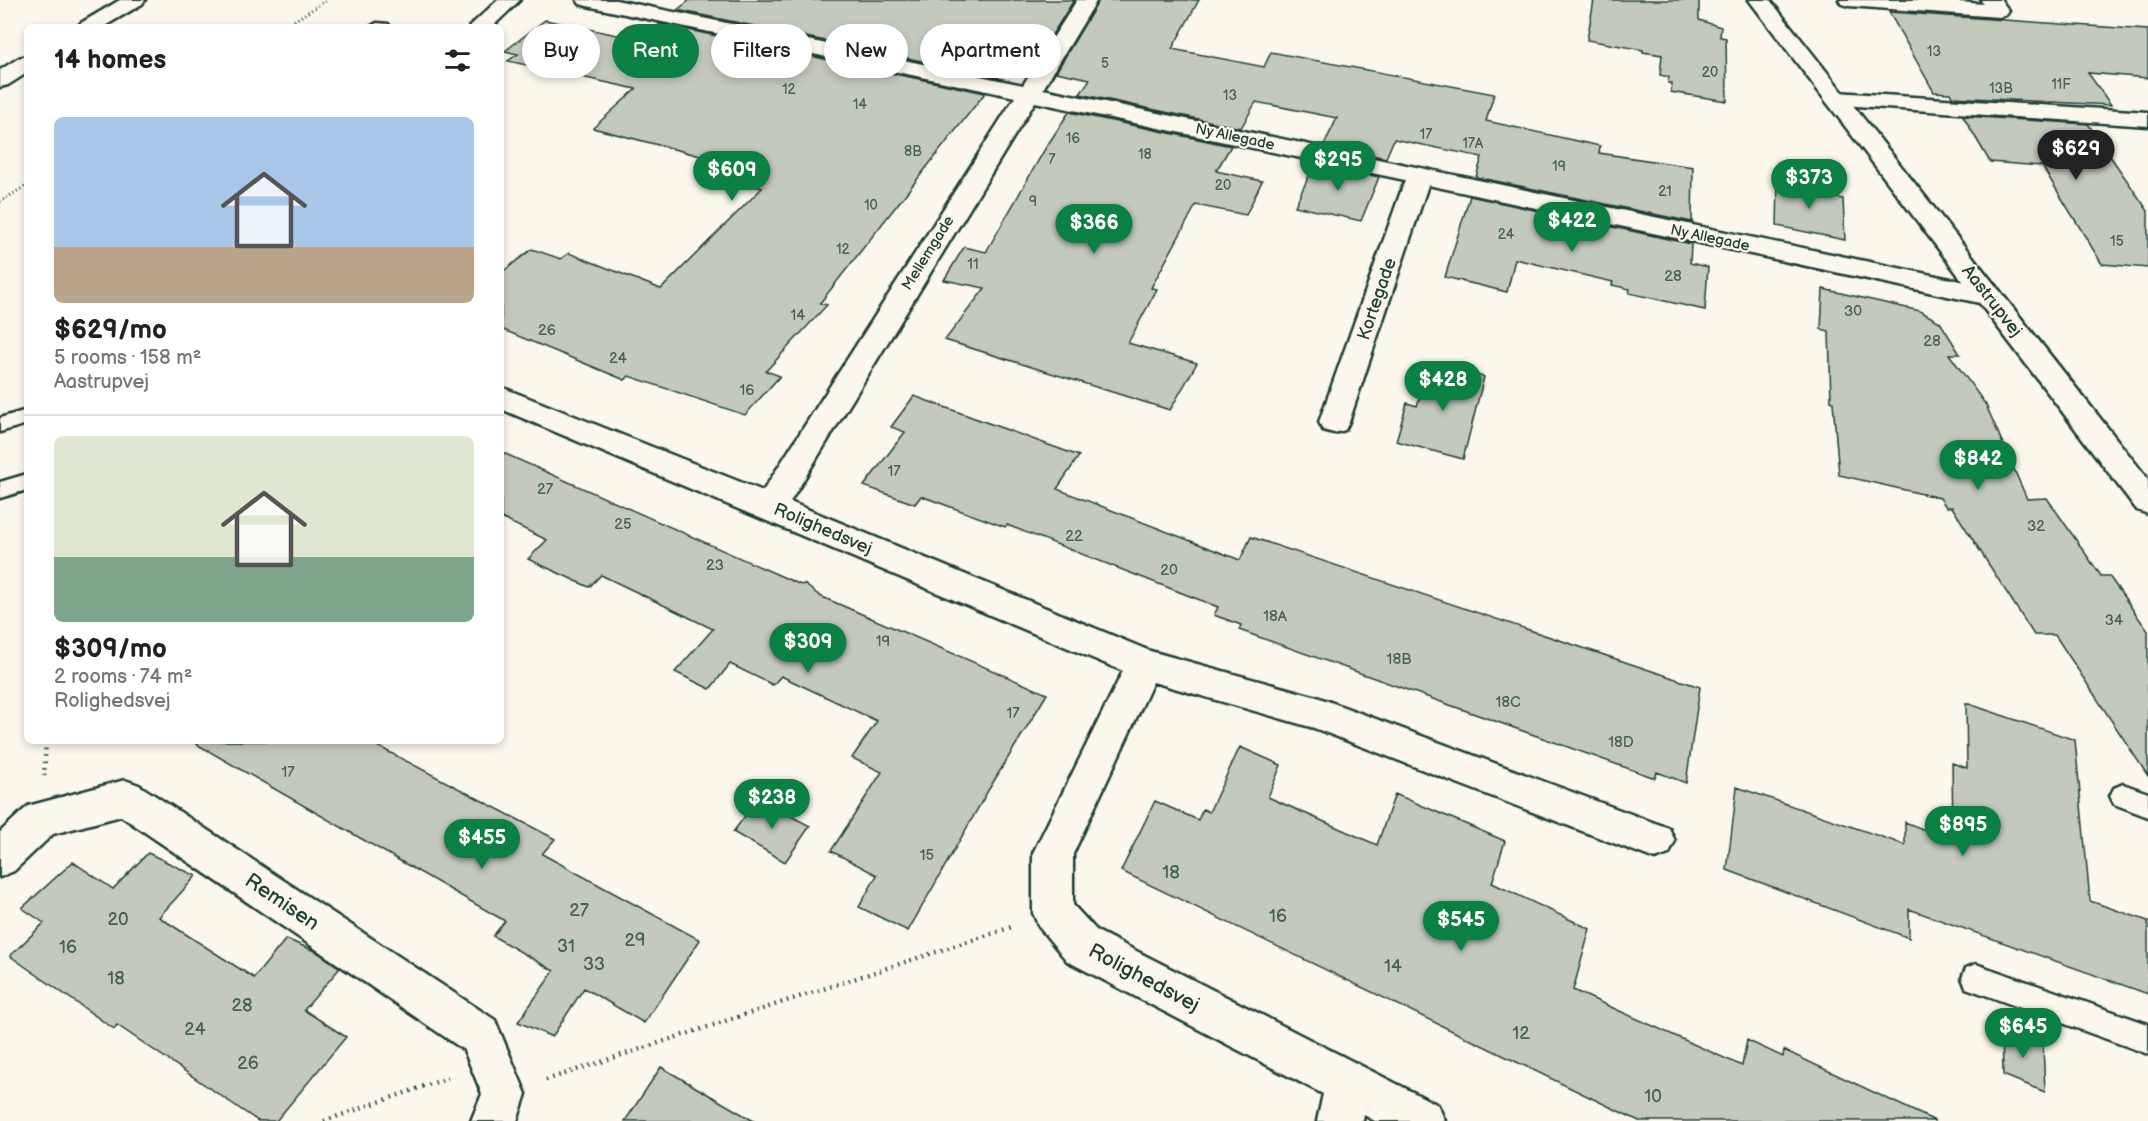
<!DOCTYPE html>
<html lang="en">
<head>
<meta charset="utf-8">
<style>
	body { margin:0; font-family:"Balsamiq Sans",sans-serif; background:#f6f6f6; color:#202124; height:100vh; display:flex; flex-direction:column; font-size:22px; white-space:nowrap }
	* { box-sizing:border-box; margin:0 }
	p { font-size:20px; color:#757577 }
	.icon { flex:none; width:33px; height:33px; fill:none; stroke:currentColor; stroke-width:2; stroke-linecap:round; stroke-linejoin:round }
	.map { position:relative; flex:1; overflow:hidden }
	.drawer { position:absolute; left:24px; top:24px; width:480px; height:720px; display:flex; flex-direction:column; background:#fff; border-radius:9px; box-shadow:0 3px 9px #0003 }
	.drawer>* { flex:none }
	.banner { position:absolute; left:522px; top:24px; width:570px; height:54px; display:flex; gap:12px }
	.price { position:absolute; translate:-50% -51px; padding:0 14px; border-radius:21px; background:#0b8043; color:#fff; font-size:20px; line-height:39px; filter:drop-shadow(0 2px 3px #0008) }
	.price::after { content:''; position:absolute; left:50%; top:36px; width:18px; height:14px; margin-left:-9px; background:inherit; clip-path:polygon(0 0,100% 0,50% 100%) }
	.price.active { background:#222; color:#fff }
	ul { padding:0; list-style:none }
	li { display:grid; align-content:center; gap:12px; height:318px; padding:0 30px }
	li+li { border-top:2px solid #e0e0e0 }
	li span { display:grid; place-items:center; height:186px; border-radius:9px; color:#555 }
	li>.icon { margin-inline-start:auto }
	span .icon { width:108px; height:108px; fill:#fffc; stroke-width:1 }
	li b { font-size:26px }
	h2 { display:flex; justify-content:space-between; align-items:center; height:72px; padding:0 30px; font-size:26px }
	.chip { padding:0 21px; border-radius:27px; background:#fff; box-shadow:0 3px 9px #0003; font-size:21px; line-height:54px }
	.chip.active { background:#0b8043; color:#fff }
	.map>svg:first-child { display:block }
	.building { fill:#c4c9be; stroke:#1f3d34; stroke-width:1.5 }
	.lines { fill:none; stroke-linecap:round; stroke-linejoin:round }
	.service-casing { stroke:#1f3d34; stroke-width:5 }
	.minor-casing { stroke:#1f3d34; stroke-width:5 }
	.tertiary-casing { stroke:#1f3d34; stroke-width:5 }
	.path-far1 { stroke:#1f3d34; stroke-width:3; stroke-dasharray:1 3; stroke-linecap:butt }
	.path { stroke:#1f3d34; stroke-width:4.5; stroke-dasharray:1.5 5; stroke-linecap:butt }
	.service { fill:#fbf7ec; fill-rule:evenodd }
	.minor { fill:#fbf7ec; fill-rule:evenodd }
	.tertiary { fill:#fbf7ec; fill-rule:evenodd }
	.labels { text-anchor:middle; dominant-baseline:central; stroke-width:4.5; stroke-linejoin:round; paint-order:stroke }
	.far-number-label { font-size:14px; fill:#486056 }
	.far-street-label { font-size:15px; fill:#1f3d34; stroke:#fbf7ec }
	.number-label { font-size:15px; fill:#486056 }
	.street-label { font-size:18px; fill:#1f3d34; stroke:#fbf7ec }
	.near-number-label { font-size:18px; fill:#486056 }
	.near-street-label { font-size:21px; fill:#1f3d34; stroke:#fbf7ec }
</style>
</head>
<body>
<div class="map">
<svg width="2148" height="1121" viewBox="0 0 2148 1121">
	<rect width="100%" height="100%" fill="#fbf7ec"/>
	<filter id="ink" filterUnits="userSpaceOnUse"><feTurbulence type="fractalNoise" baseFrequency=".0167" numOctaves="2"/><feDisplacementMap in="SourceGraphic" scale="12" xChannelSelector="R" yChannelSelector="G"/><feConvolveMatrix kernelMatrix="1 2 1 2 8 2 1 2 1" color-interpolation-filters="sRGB"/></filter>
	<g filter="url(#ink)">
		<!-- building -->
		<path class="building" d="M690,0H1074L1031,68L1009,64L998,77L677,10Z
			M1099,0H1199L1172,49L1264,67L1271,52L1494,94L1486,121L1600,146L1599,153L1693,167L1692,222L1476,177L1482,157L1394,139L1386,158L1324,145L1337,118L1256,102L1241,128L1080,94L1090,79L1056,72Z
			M1594,0H1699V20L1721,27L1720,37L1726,38L1727,101L1671,92L1672,83H1668L1669,77L1660,75L1662,55L1643,52V50L1587,40Z
			M1889,12L2148,30V78L2088,73L2111,105L1952,97L1950,93L1934,92Z
			M545,20L641,40L660,24L985,93L820,303L827,305L766,371L780,376L745,415L629,376L625,380L501,329V273L532,249L561,259L569,253L661,289L762,188L697,173L712,159L593,128L636,89L508,61L518,54L505,51Z
			M1069,112L1231,146L1216,171L1262,181L1246,215L1196,205L1151,288L1157,289L1128,343L1197,363L1170,410L945,340L985,288L944,280L964,247L986,252L1045,149Z
			M1963,116L2088,124L2148,211V268L2102,264L2042,166L1990,162Z
			M1315,163L1379,177L1361,221L1295,206Z
			M1778,179L1815,184L1816,193L1843,199L1845,240L1777,226Z
			M1470,196L1691,244L1690,263L1708,267L1705,310L1629,293L1630,289L1612,285L1613,282L1515,259L1507,292L1445,277Z
			M1823,289L1920,311L1940,322L1960,354H1949L1986,405L2027,499L2047,498L2101,576H2109L2148,631V776L2055,635H2034L1952,507H1946L1940,498L1839,475L1833,402L1831,401L1829,331L1821,329Z
			M1430,363L1484,377L1463,459L1396,441L1407,403L1417,406Z
			M914,396L1079,456L1057,489L1240,560L1251,537L1700,687L1686,783L1657,772L1655,778L1239,630L1241,625L1214,615L1218,607L1007,525L1005,527L921,496L915,504L864,486L905,432L891,427Z
			M501,452L801,585L804,584L820,596L1047,694L989,789L908,931L859,907L877,875L831,851L882,772L852,758L877,721L781,676L773,685L730,664L710,689L675,672L713,629L601,575L589,587L528,559L547,540L501,518Z
			M1966,703L2075,740L2090,901L2148,921V994L1909,909V938L1727,870L1737,787L1905,845V822L1953,841L1952,763L1967,768Z
			M191,741H368L555,839L542,854L700,940L644,1023L584,988L552,1037L518,1022L554,971L493,936L505,921Z
			M1240,747L1281,765L1268,797L1377,845L1395,794L1505,841L1492,883L1590,929L1573,990L1742,1066L1747,1040L1783,1057L1784,1050L1935,1121H1639L1121,871L1155,801L1198,820L1203,809L1209,812Z
			M758,799L810,826L785,862L733,832Z
			M148,853L196,876L159,917L254,978L286,939L317,952L340,968L304,1010L346,1037L276,1121H258L117,1025L114,1029L10,956L44,923L22,908L73,862L113,889Z
			M2002,1026L2043,1043L2045,1092L2003,1075Z
			M661,1067L754,1121H625Z"/>
		<g class="lines">
			<defs>
				<path id="service" d="M377,23L388,24L390,27H370Z
					M27,410V424L0,432V418Z
					M27,474V490L0,498V482Z
					M2123,784L2148,793V817L2114,804L2110,796L2114,788Z
					M1976,964L2148,1024V1054L1966,988L1962,978L1966,968Z"/>
				<path id="minor" d="M498,0H520L492,27H469Z
					M577,0H616L1023,85L1077,0H1097L1043,89L1989,287L1999,290L2003,296L1999,302L1989,305L1428,185L1349,422L1345,430L1334,433L1323,430L1319,422L1405,180L1035,102L790,502L1150,651L1317,697L1655,823L1669,828L1675,841L1669,854L1655,859L1314,728L1153,682L1073,854V905L1097,931L1438,1105L1445,1121H1375L1364,1115L1363,1121H1317L1323,1094L1067,961L1039,927L1033,913V853L1123,671L501,409V387L763,491L1015,97L587,6L580,4Z
					M1839,0H1934L1983,4L1981,0H2001L2009,11L2006,15L1999,17L1849,6L1842,4Z
					M1836,92L2148,112V126L1828,104L1825,99L1828,94Z
					M125,780L139,785L495,1020L526,1094L517,1121H471L482,1094L464,1050L121,816L53,834L14,871L0,877V832L28,806Z"/>
				<path id="tertiary" d="M120,0H145L142,4L103,27H77L81,23Z
					M1749,0H1770L2148,479V514L2137,510Z
					M27,56V73L8,85L0,87V70L19,58Z"/>
			</defs>
			<!-- service casing -->
			<use href="#service" class="service-casing"/>
			<!-- minor casing -->
			<use href="#minor" class="minor-casing"/>
			<!-- tertiary casing -->
			<use href="#tertiary" class="tertiary-casing"/>
			<!-- path-far1 -->
			<path class="path-far1" d="M284,27L327,0
				M0,202L27,185"/>
			<!-- path -->
			<path class="path" d="M44,776L46,741
				M546,1080L1012,927
				M324,1121L448,1078"/>
			<!-- service -->
			<use href="#service" class="service"/>
			<!-- minor -->
			<use href="#minor" class="minor"/>
			<!-- tertiary -->
			<use href="#tertiary" class="tertiary"/>
		</g>
	</g>
	<g class="labels">
		<!-- far-number labels -->
		<g class="far-number-label">
			<text x="1934" y="51">13</text>
			<text x="1105" y="63">5</text>
			<text x="1710" y="72">20</text>
			<text x="2061" y="84">11F</text>
			<text x="2001" y="88">13B</text>
			<text x="789" y="89">12</text>
			<text x="1230" y="95">13</text>
			<text x="860" y="104">14</text>
			<text x="1426" y="134">17</text>
			<text x="1073" y="138">16</text>
			<text x="1473" y="143">17A</text>
			<text x="913" y="151">8B</text>
			<text x="1145" y="154">18</text>
			<text x="1052" y="159">7</text>
			<text x="1559" y="166">19</text>
			<text x="1223" y="185">20</text>
			<text x="1665" y="191">21</text>
			<text x="1033" y="201">9</text>
			<text x="871" y="205">10</text>
			<text x="1506" y="234">24</text>
			<text x="2117" y="241">15</text>
			<text x="843" y="249">12</text>
		</g>
		<!-- far-street labels -->
		<g class="far-street-label">
			<text transform="translate(1235 137) rotate(12)">Ny Allegade</text>
			<text transform="translate(1710 238) rotate(12)">Ny Allegade</text>
			<text transform="translate(928 253) rotate(-58)">Mellemgade</text>
		</g>
		<!-- number labels -->
		<g class="number-label">
			<text x="973" y="264">11</text>
			<text x="1673" y="276">28</text>
			<text x="1853" y="311">30</text>
			<text x="798" y="315">14</text>
			<text x="547" y="330">26</text>
			<text x="1932" y="341">28</text>
			<text x="618" y="358">24</text>
			<text x="747" y="390">16</text>
			<text x="894" y="471">17</text>
			<text x="545" y="489">27</text>
			<text x="623" y="524">25</text>
			<text x="2036" y="526">32</text>
			<text x="1074" y="536">22</text>
			<text x="715" y="565">23</text>
			<text x="1169" y="570">20</text>
			<text x="1275" y="616">18A</text>
			<text x="2114" y="620">34</text>
			<text x="883" y="641">19</text>
			<text x="1399" y="659">18B</text>
			<text x="1508" y="702">18C</text>
			<text x="1013" y="713">17</text>
			<text x="1621" y="742">18D</text>
			<text x="288" y="772">17</text>
			<text x="927" y="855">15</text>
		</g>
		<!-- street labels -->
		<g class="street-label">
			<text transform="translate(1377 299) rotate(-71)">Kortegade</text>
			<text transform="translate(1992 301) rotate(52)">Aastrupvej</text>
			<text transform="translate(823 529) rotate(23)">Rolighedsvej</text>
		</g>
		<!-- near-number labels -->
		<g class="near-number-label">
			<text x="1171" y="872">18</text>
			<text x="579" y="910">27</text>
			<text x="1278" y="916">16</text>
			<text x="118" y="919">20</text>
			<text x="635" y="940">29</text>
			<text x="566" y="946">31</text>
			<text x="68" y="947">16</text>
			<text x="594" y="964">33</text>
			<text x="1393" y="966">14</text>
			<text x="116" y="978">18</text>
			<text x="242" y="1005">28</text>
			<text x="195" y="1029">24</text>
			<text x="1521" y="1033">12</text>
			<text x="248" y="1063">26</text>
			<text x="1653" y="1096">10</text>
		</g>
		<!-- near-street labels -->
		<g class="near-street-label">
			<text transform="translate(282 902) rotate(34)">Remisen</text>
			<text transform="translate(1144 978) rotate(28)">Rolighedsvej</text>
		</g>
	</g>
</svg>
<b class="price active" style="left:2076px;top:181px">$629</b>
<b class="price" style="left:1338px;top:192px">$295</b>
<b class="price" style="left:732px;top:202px">$609</b>
<b class="price" style="left:1809px;top:210px">$373</b>
<b class="price" style="left:1572px;top:253px">$422</b>
<b class="price" style="left:1094px;top:255px">$366</b>
<b class="price" style="left:1443px;top:412px">$428</b>
<b class="price" style="left:1978px;top:491px">$842</b>
<b class="price" style="left:808px;top:674px">$309</b>
<b class="price" style="left:772px;top:830px">$238</b>
<b class="price" style="left:1963px;top:857px">$895</b>
<b class="price" style="left:482px;top:870px">$455</b>
<b class="price" style="left:1461px;top:952px">$545</b>
<b class="price" style="left:2023px;top:1059px">$645</b>
<div class="banner">
<a class="chip">Buy</a>
<a class="chip active">Rent</a>
<a class="chip">Filters</a>
<a class="chip">New</a>
<a class="chip">Apartment</a>
</div>
<section class="drawer">
<h2>14 homes<svg class="icon" aria-label="filters" viewBox="0 0 24 24"><path d="M4 7h16M4 17h16"/><circle cx="9" cy="7" r="2"/><circle cx="15" cy="17" r="2"/></svg></h2>
<ul>
<li><span style="background:linear-gradient(#a9c7e8 70%,#b9a48a 0)"><svg class="icon" aria-label="home" viewBox="0 0 24 24"><path d="M3 11l9-7 9 7M6 9v11h12V9"/></svg></span><div><b>$629/mo</b><p>5 rooms · 158 m²</p><p>Aastrupvej</p></div></li>
<li><span style="background:linear-gradient(#dfe7d0 65%,#7fa58c 0)"><svg class="icon" aria-label="home" viewBox="0 0 24 24"><path d="M3 11l9-7 9 7M6 9v11h12V9"/></svg></span><div><b>$309/mo</b><p>2 rooms · 74 m²</p><p>Rolighedsvej</p></div></li>
</ul>
</section>
</div>
</body>
</html>
